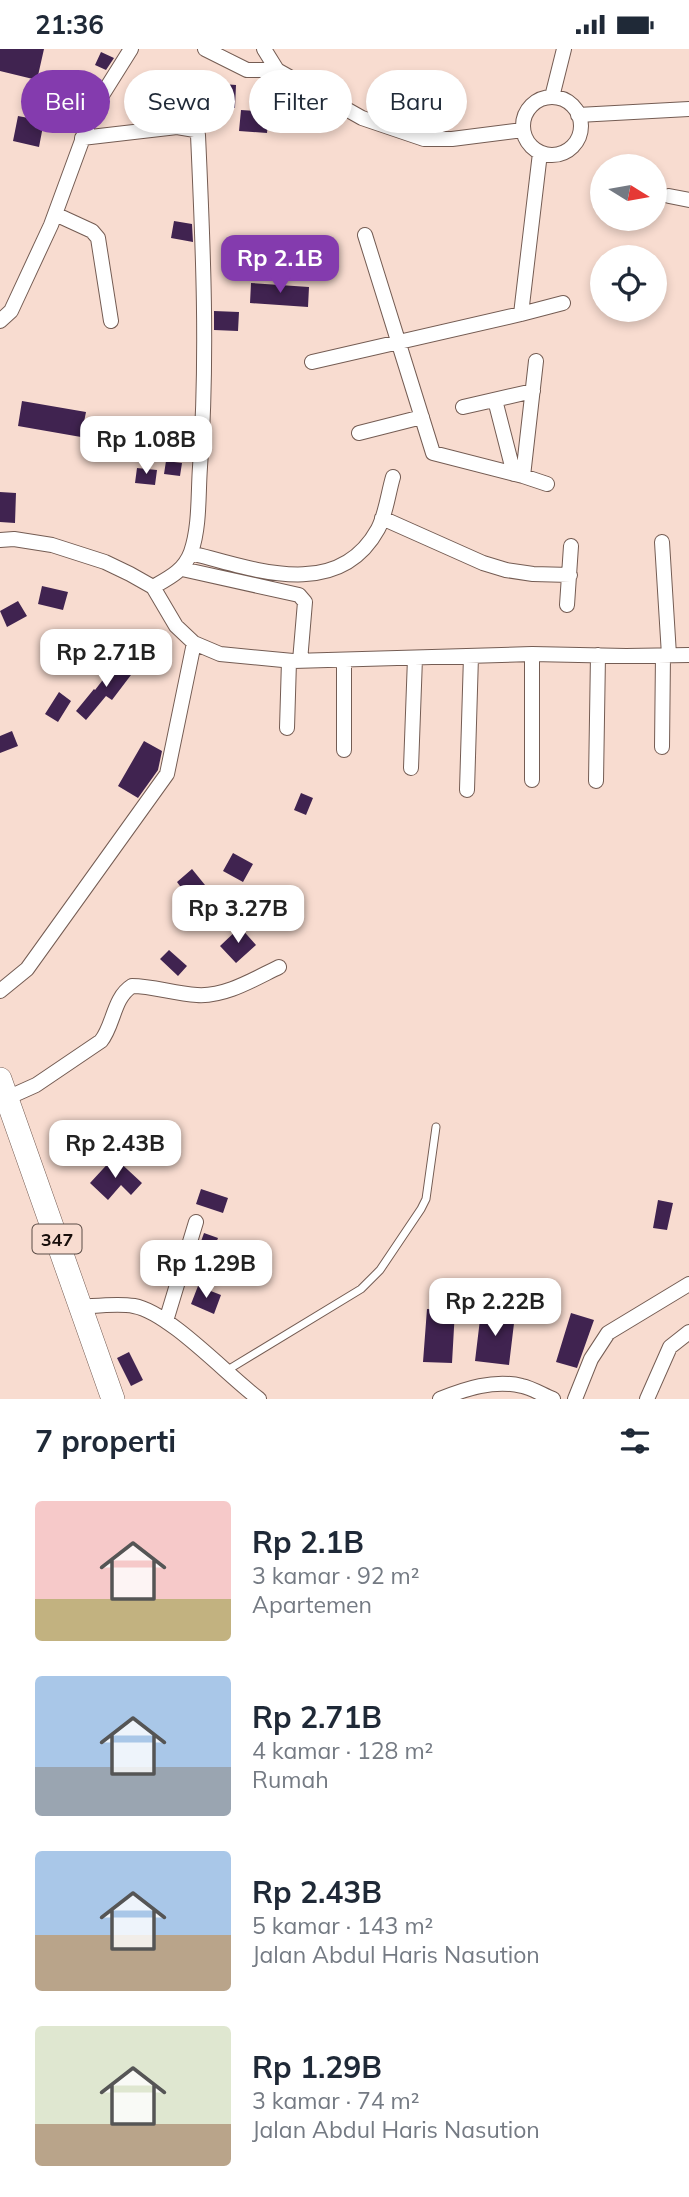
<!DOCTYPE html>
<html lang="id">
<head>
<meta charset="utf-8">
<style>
	body { margin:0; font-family:Mulish,sans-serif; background:#f6f6f7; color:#1f2937; height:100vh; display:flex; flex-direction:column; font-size:26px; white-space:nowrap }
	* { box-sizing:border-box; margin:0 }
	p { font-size:23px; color:#747a83 }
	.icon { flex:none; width:38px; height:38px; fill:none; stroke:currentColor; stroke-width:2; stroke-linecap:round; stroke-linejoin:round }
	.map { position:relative; height:1350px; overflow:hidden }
	.drawer { display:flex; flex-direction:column; background:#fff; flex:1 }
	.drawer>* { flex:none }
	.guide { position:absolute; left:21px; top:21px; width:648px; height:63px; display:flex; gap:14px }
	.needle { width:46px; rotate:101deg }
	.tools { position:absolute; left:590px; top:105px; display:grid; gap:14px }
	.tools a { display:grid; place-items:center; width:77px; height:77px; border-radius:50%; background:#fff; box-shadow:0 4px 10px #0003; font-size:35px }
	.price { position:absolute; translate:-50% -60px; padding:0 16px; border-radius:14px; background:#fff; color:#222; font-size:23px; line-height:46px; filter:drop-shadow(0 2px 4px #0008) }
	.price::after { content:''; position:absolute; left:50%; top:42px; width:21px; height:16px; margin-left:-10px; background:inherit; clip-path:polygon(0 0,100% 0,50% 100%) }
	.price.current { background:#843bae; color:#fff }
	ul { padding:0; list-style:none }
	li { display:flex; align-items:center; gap:21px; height:175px; padding:0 35px }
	li span { display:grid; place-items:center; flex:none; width:196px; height:140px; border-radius:7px; color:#555 }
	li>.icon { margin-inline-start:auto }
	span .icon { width:84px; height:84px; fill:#fffc; stroke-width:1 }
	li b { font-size:30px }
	h2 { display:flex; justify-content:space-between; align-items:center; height:84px; padding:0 35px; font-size:30px }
	.chip { padding:0 24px; border-radius:32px; background:#fff; box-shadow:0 4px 10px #0003; font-size:24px; line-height:63px }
	.chip.current { background:#843bae; color:#fff }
	.status { display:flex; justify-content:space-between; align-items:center; height:49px; padding:0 35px; background:#fff; direction:ltr }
	.status svg { height:19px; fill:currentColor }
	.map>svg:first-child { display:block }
	.building { fill:#402350 }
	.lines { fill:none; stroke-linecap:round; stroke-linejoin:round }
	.service-casing { stroke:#745c53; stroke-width:9 }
	.minor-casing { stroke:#745c53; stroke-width:16 }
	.primary-casing { stroke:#745c53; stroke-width:24 }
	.service { stroke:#fff; stroke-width:7 }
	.minor { stroke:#fff; stroke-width:14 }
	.primary { stroke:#fff; stroke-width:23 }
	.labels { text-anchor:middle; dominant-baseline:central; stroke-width:7; stroke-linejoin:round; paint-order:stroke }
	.shield { fill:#f8dcd0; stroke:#5b4c46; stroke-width:2 }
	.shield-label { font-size:18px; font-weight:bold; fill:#180e0b }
</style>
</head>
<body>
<div class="status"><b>21:36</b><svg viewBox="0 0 49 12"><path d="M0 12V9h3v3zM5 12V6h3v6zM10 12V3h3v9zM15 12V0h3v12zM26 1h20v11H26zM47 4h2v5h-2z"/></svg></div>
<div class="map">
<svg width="689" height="1350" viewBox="0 0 689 1350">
	<rect width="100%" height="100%" fill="#f8dcd0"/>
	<!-- building -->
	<path class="building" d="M0,0H44L37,31L0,22Z
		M101,3L114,9L106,21L95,16Z
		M209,34L236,36L235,59L208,58Z
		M70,38L85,45L77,63L62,56Z
		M241,61L269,63L267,84L239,82Z
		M18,67L44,72L39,98L13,92Z
		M174,172L192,175L193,193L171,189Z
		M251,234L309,238L308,258L250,254Z
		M214,262L239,263L238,282L214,281Z
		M22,352L86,363L81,388L18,377Z
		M166,412L182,414L180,427L164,425Z
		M137,419L157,421L155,436L135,434Z
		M0,443L16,444L15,474L0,473Z
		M42,537L68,543L63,561L38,555Z
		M18,552L27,567L7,578L0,562Z
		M119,610L134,622L112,651L106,647L86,671L76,662L94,640L95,641Z
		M59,643L71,652L58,673L45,665Z
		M12,682L18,697L0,704V687Z
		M144,692L162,702L158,721L138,749L118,737Z
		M301,744L313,749L306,766L294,761Z
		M233,804L253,815L243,833L223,822Z
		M192,820L205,836L189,849L177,833Z
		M240,878L256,896L236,914L220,897Z
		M169,901L187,917L178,927L160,910Z
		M114,1108L142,1134L131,1146L121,1136L108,1151L90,1134Z
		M201,1140L228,1149L223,1164L196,1155Z
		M658,1151L673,1154L667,1181L653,1179Z
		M204,1184L218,1189L207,1217L194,1212Z
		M198,1237L221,1246L214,1265L191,1255Z
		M427,1260L455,1261L452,1314L423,1313Z
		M481,1262L515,1266L509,1316L475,1312Z
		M571,1264L594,1271L577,1319L556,1313Z
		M129,1303L143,1331L131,1337L117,1309Z"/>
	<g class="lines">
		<defs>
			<path id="service" d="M226,1322L361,1240L380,1221L421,1160L426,1150L436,1078"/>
			<path id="minor" d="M205,0L247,21H277
				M264,0L277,21L362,69L424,90H452L523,81
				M552,48L564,0
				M523 77a29 29 0 1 1 58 0a29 29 0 1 1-58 0Z
				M578,66L689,60
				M82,89L177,78L195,81L198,86C203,196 208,308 200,418C198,445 200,477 191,503C184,522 169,529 153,538
				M669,147L689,151
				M55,165L92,182L98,189L111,272
				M365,186L433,404L523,427L547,435
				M521,265L540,104
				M0,272L11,262L51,176L94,59L131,0
				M312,313L521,265L563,254
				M495,351L514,425
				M463,358L533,342
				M359,384L422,368
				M523,427L536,312
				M382,469L483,514L506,521L533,525L570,526
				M0,491L14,490L52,496L105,513L130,525L153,538L176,577L194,594L220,605L293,612L532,605L626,607L689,606
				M662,493L669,606
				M191,504C253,520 338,553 378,480C386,465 388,445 393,428
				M182,520L299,546L305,553L300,612
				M567,556L571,497
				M287,679L289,612
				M662,698L663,606
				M344,701V611
				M411,719L415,609
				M532,731V605
				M596,732L598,606
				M467,741L471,607
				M0,942L27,920L167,725L194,594
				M7,1049L36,1036L101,992C114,976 113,949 132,937C154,937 174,945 197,946C225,948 254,930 279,918
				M80,1258C97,1257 117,1254 134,1257C169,1263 228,1327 259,1350
				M166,1272L196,1173
				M440,1350C465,1340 494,1330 522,1337C532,1339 543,1346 553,1350
				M575,1350L591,1310L608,1284L689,1235
				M647,1350L670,1298L689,1283"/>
			<path id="primary" d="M0,1030L113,1350"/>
		</defs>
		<!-- service casing -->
		<use href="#service" class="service-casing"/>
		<!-- minor casing -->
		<use href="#minor" class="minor-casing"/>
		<!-- primary casing -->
		<use href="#primary" class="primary-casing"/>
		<!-- service -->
		<use href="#service" class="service"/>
		<!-- minor -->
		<use href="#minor" class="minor"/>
		<!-- primary -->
		<use href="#primary" class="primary"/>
	</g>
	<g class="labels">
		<!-- shield labels -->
		<rect class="shield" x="32.5" y="1175.5" width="49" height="29" rx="5"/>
		<g class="shield-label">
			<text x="57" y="1190">347</text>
		</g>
	</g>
</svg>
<div class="tools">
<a><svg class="needle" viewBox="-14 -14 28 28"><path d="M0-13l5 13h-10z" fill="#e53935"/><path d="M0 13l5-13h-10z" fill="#747a83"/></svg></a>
<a><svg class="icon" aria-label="locate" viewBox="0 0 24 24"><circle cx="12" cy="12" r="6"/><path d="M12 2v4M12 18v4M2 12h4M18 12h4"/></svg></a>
</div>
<b class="price current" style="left:280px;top:246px">Rp 2.1B</b>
<b class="price" style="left:146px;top:427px">Rp 1.08B</b>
<b class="price" style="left:106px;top:640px">Rp 2.71B</b>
<b class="price" style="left:238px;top:896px">Rp 3.27B</b>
<b class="price" style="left:115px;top:1131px">Rp 2.43B</b>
<b class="price" style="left:206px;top:1251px">Rp 1.29B</b>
<b class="price" style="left:495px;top:1289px">Rp 2.22B</b>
<div class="guide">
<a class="chip current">Beli</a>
<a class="chip">Sewa</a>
<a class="chip">Filter</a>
<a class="chip">Baru</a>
</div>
</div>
<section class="drawer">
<h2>7 properti<svg class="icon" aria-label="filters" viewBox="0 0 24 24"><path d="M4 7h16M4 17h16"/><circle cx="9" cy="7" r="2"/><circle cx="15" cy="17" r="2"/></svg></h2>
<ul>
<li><span style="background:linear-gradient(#f6c9c9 70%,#c2b280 0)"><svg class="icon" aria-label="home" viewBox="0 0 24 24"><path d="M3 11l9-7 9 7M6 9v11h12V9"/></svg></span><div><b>Rp 2.1B</b><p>3 kamar · 92 m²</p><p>Apartemen</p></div></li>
<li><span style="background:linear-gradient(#a9c7e8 65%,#9aa5b1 0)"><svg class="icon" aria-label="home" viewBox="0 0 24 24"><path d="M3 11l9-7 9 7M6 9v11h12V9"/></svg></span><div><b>Rp 2.71B</b><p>4 kamar · 128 m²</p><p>Rumah</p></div></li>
<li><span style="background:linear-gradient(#a9c7e8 60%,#b9a48a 0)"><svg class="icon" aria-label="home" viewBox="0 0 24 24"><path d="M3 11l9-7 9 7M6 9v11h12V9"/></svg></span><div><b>Rp 2.43B</b><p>5 kamar · 143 m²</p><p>Jalan Abdul Haris Nasution</p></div></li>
<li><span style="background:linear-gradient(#dfe7d0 70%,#b9a48a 0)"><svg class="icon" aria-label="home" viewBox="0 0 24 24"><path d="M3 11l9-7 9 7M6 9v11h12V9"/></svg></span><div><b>Rp 1.29B</b><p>3 kamar · 74 m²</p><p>Jalan Abdul Haris Nasution</p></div></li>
</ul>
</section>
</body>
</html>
